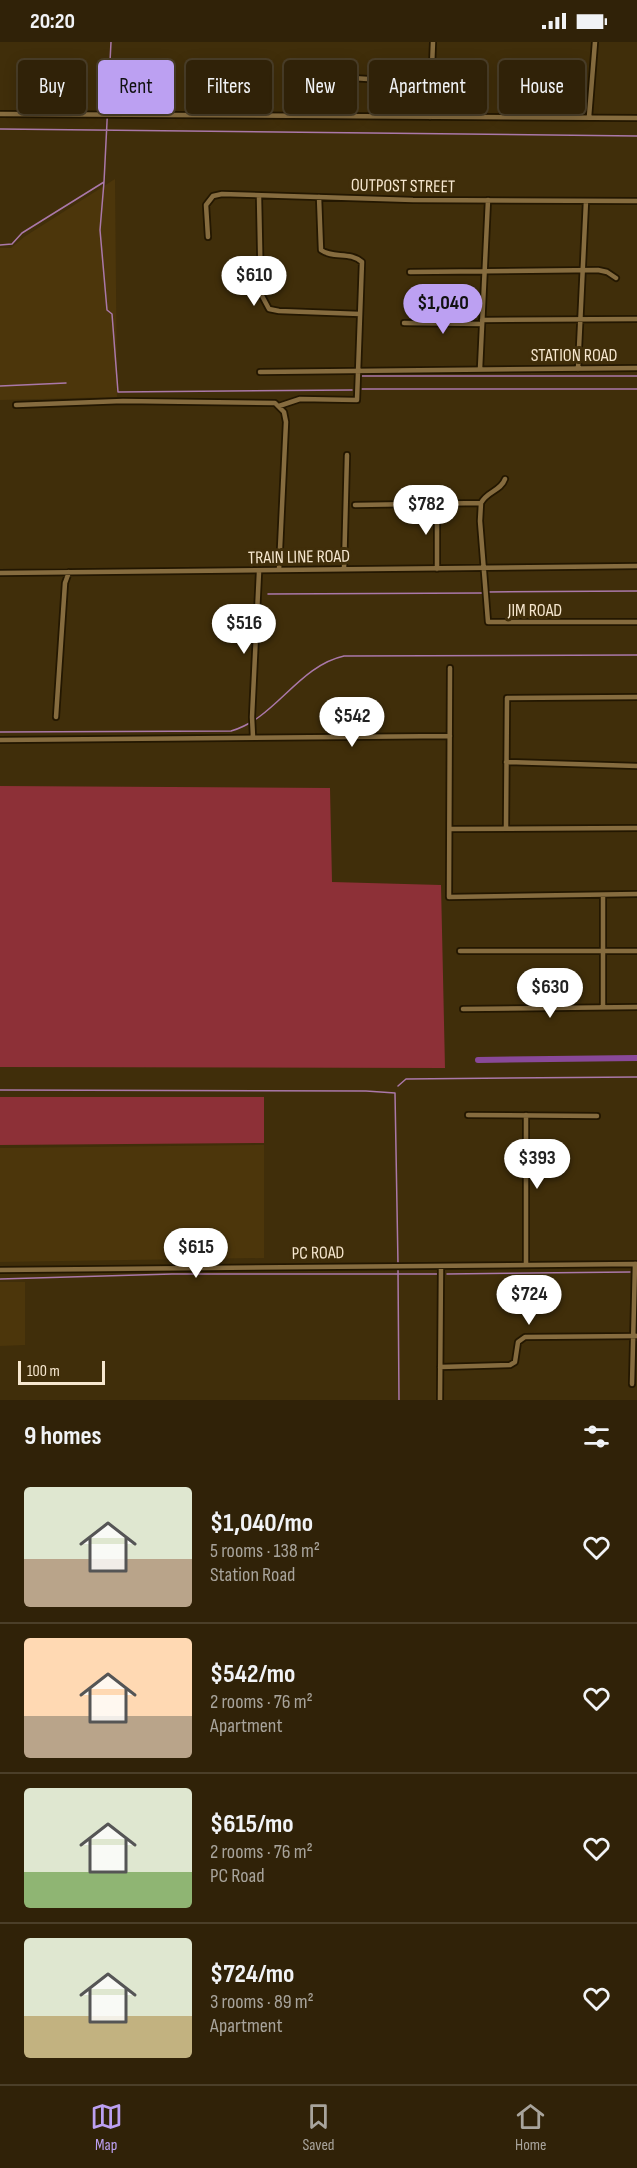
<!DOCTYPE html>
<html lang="en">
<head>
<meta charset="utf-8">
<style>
	body { margin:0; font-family:"Sofia Sans Condensed",sans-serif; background:#382a12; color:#f1f3f6; height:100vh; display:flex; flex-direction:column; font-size:22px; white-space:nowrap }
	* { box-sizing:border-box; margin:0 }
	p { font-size:20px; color:#a8a49c }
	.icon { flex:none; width:33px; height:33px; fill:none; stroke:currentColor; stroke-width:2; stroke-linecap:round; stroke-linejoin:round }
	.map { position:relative; height:1358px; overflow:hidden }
	.drawer { display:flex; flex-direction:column; background:#302208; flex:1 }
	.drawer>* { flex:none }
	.banner { position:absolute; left:18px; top:18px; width:602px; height:54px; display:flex; gap:12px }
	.scale { position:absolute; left:18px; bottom:15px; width:87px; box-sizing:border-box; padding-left:6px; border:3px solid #f6e7cf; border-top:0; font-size:16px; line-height:21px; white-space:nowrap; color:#f6e7cf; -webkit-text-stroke:4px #402e0a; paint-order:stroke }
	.price { position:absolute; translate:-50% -51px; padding:0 14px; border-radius:21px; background:#fff; color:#222; font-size:20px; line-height:39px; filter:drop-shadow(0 2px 3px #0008) }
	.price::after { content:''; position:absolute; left:50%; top:36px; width:18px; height:14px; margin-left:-9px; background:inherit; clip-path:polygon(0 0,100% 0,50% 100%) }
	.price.on { background:#bca0f2; color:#111 }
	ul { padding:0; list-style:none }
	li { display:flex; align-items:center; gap:18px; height:150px; padding:0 24px }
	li+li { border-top:2px solid #4b3f29 }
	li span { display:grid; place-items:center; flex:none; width:168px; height:120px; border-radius:6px; color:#555 }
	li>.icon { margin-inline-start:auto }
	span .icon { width:72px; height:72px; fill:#fffc; stroke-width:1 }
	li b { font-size:26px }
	h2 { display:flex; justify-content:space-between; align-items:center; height:72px; padding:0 24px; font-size:26px }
	.tag { padding:0 21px; border-radius:6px; background:#302208; box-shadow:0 3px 15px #0003,0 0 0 2px #4b3f29; font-size:21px; line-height:54px }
	.tag.on { background:#bca0f2; color:#111 }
	.status { display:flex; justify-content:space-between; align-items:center; height:42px; padding:0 30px; background:#302208; direction:ltr }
	.status svg { height:16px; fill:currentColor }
	.tabs { display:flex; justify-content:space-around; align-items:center; height:84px; border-top:2px solid #4b3f29; background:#302208; font-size:16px; color:#a8a49c }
	.tabs a { display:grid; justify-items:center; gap:3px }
	.tabs .on { color:#bca0f2 }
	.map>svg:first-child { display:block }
	.built { fill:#4c360b }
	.green { fill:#8d3037 }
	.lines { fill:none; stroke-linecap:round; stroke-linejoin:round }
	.stream { stroke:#aa78a9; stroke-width:1.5 }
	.canal { stroke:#894999; stroke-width:6 }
	.minor-casing { stroke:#231701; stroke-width:8 }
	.minor { stroke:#866c3f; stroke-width:4.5 }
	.labels { text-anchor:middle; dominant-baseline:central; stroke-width:6; stroke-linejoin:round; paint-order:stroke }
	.street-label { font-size:18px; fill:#f6e7cf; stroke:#402e0a }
</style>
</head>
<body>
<div class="status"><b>20:20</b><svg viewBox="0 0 49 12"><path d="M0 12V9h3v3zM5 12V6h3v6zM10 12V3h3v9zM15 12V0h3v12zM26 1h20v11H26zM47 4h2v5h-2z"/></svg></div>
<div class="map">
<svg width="637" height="1358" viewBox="0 0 637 1358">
	<rect width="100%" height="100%" fill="#402e0a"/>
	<!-- built -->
	<path class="built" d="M115,137L117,355L0,358V206H11L24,195Z
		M264,1103V1216L0,1220V1106Z
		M0,1240H25V1303L0,1304Z"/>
	<!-- green -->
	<path class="green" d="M0,744L330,746L332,840L441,843L445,1026L0,1025Z
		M0,1055H264V1101L0,1103Z"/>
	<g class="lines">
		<!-- stream -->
		<path class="stream" d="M0,87L637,94
			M104,140L100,188L107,268L112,272L118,350L352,348
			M0,203L12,202L22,191L104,140L111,0
			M362,334H637
			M0,344L66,341
			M362,347H637
			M487,550L637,549
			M268,552L483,551
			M0,690L231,689C275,677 298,624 344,614L637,613
			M398,1044L406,1037L637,1035
			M0,1048L366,1049L395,1051L398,1222
			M398,1227L399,1358
			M447,1232L630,1230
			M0,1237L172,1232H437"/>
		<!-- canal -->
		<path class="canal" d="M478,1018L637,1016"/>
		<defs>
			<path id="minor" d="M337,35L430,41
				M0,72L637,76
				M430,75L433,0
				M589,75L595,0
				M259,155L261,252L269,267L279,269L360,272
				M208,195L206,163L213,154L222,152L413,158L637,159
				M410,230L598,228L607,230L616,236
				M482,278L637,277
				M404,281L482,282
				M480,327L488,158
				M578,327L586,159
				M260,330L637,326
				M16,363L123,359L275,361L284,370L286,380L279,528
				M279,364L300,357L357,358L362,220C350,209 333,217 321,208L319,155
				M481,461L480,479L488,580H637
				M437,462V527
				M355,463L481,461C487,449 501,449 505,437
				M344,527L347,413
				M0,531L637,524
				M450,626L449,855L637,852
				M56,675L65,541L69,530
				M253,695L252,675L259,530
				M0,698L450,694
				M506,720L637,724
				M451,787L637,786
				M506,787L507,656L637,655
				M460,909H637
				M603,965V853
				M463,967L637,965
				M468,1073L597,1074
				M526,1222V1073
				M0,1228L637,1222
				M440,1325L510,1323L515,1320L518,1300L525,1295L637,1294
				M632,1342L635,1222
				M440,1358L441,1224"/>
		</defs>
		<!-- minor casing -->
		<use href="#minor" class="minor-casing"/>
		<!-- minor -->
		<use href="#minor" class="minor"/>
	</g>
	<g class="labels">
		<!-- street labels -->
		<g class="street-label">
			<text transform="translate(403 144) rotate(1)">OUTPOST STREET</text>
			<text x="574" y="313">STATION ROAD</text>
			<text transform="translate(299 515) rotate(-1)">TRAIN LINE ROAD</text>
			<text x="535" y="568">JIM ROAD</text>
			<text transform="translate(318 1211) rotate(-1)">PC ROAD</text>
		</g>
	</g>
</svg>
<div class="scale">100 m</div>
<b class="price" style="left:254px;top:265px">$610</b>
<b class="price on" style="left:443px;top:293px">$1,040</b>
<b class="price" style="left:426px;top:494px">$782</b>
<b class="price" style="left:244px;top:613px">$516</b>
<b class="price" style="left:352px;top:706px">$542</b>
<b class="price" style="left:550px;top:977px">$630</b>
<b class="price" style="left:537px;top:1148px">$393</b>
<b class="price" style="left:196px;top:1237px">$615</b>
<b class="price" style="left:529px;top:1284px">$724</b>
<div class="banner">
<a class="tag">Buy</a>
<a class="tag on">Rent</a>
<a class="tag">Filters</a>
<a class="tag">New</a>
<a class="tag">Apartment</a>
<a class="tag">House</a>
</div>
</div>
<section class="drawer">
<h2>9 homes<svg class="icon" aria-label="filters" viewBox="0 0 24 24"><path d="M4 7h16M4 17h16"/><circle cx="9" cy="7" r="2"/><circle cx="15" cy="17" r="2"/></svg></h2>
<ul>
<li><span style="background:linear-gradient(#dfe7d0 60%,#b9a48a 0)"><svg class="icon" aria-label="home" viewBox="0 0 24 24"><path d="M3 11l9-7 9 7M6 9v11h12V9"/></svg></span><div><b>$1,040/mo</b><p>5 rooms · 138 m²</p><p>Station Road</p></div><svg class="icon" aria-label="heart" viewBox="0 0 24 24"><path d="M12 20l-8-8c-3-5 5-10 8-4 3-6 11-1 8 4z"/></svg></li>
<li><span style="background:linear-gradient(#ffd9b3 65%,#b9a48a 0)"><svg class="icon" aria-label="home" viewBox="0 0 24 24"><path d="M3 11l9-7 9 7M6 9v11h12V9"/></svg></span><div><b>$542/mo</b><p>2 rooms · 76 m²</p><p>Apartment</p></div><svg class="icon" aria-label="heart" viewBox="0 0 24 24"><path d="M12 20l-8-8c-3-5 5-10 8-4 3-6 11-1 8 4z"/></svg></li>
<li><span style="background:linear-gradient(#dfe7d0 70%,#8fb573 0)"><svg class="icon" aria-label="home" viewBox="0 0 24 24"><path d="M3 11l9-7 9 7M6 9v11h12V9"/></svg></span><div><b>$615/mo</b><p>2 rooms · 76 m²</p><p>PC Road</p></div><svg class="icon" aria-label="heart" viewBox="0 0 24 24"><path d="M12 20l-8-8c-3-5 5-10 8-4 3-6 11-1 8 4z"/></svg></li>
<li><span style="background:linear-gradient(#dfe7d0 65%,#c2b280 0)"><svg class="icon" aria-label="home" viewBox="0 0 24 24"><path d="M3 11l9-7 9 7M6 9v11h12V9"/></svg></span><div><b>$724/mo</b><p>3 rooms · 89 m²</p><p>Apartment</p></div><svg class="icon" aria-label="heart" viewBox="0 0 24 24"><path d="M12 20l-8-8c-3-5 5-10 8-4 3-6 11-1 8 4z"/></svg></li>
</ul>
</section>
<nav class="tabs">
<a class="on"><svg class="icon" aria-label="map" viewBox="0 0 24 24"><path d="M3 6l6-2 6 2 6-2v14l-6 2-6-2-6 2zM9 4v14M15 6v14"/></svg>Map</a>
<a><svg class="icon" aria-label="saved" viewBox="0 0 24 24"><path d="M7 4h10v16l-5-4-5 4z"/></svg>Saved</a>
<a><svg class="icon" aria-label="home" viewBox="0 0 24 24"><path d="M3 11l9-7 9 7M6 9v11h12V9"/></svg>Home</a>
</nav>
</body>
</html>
